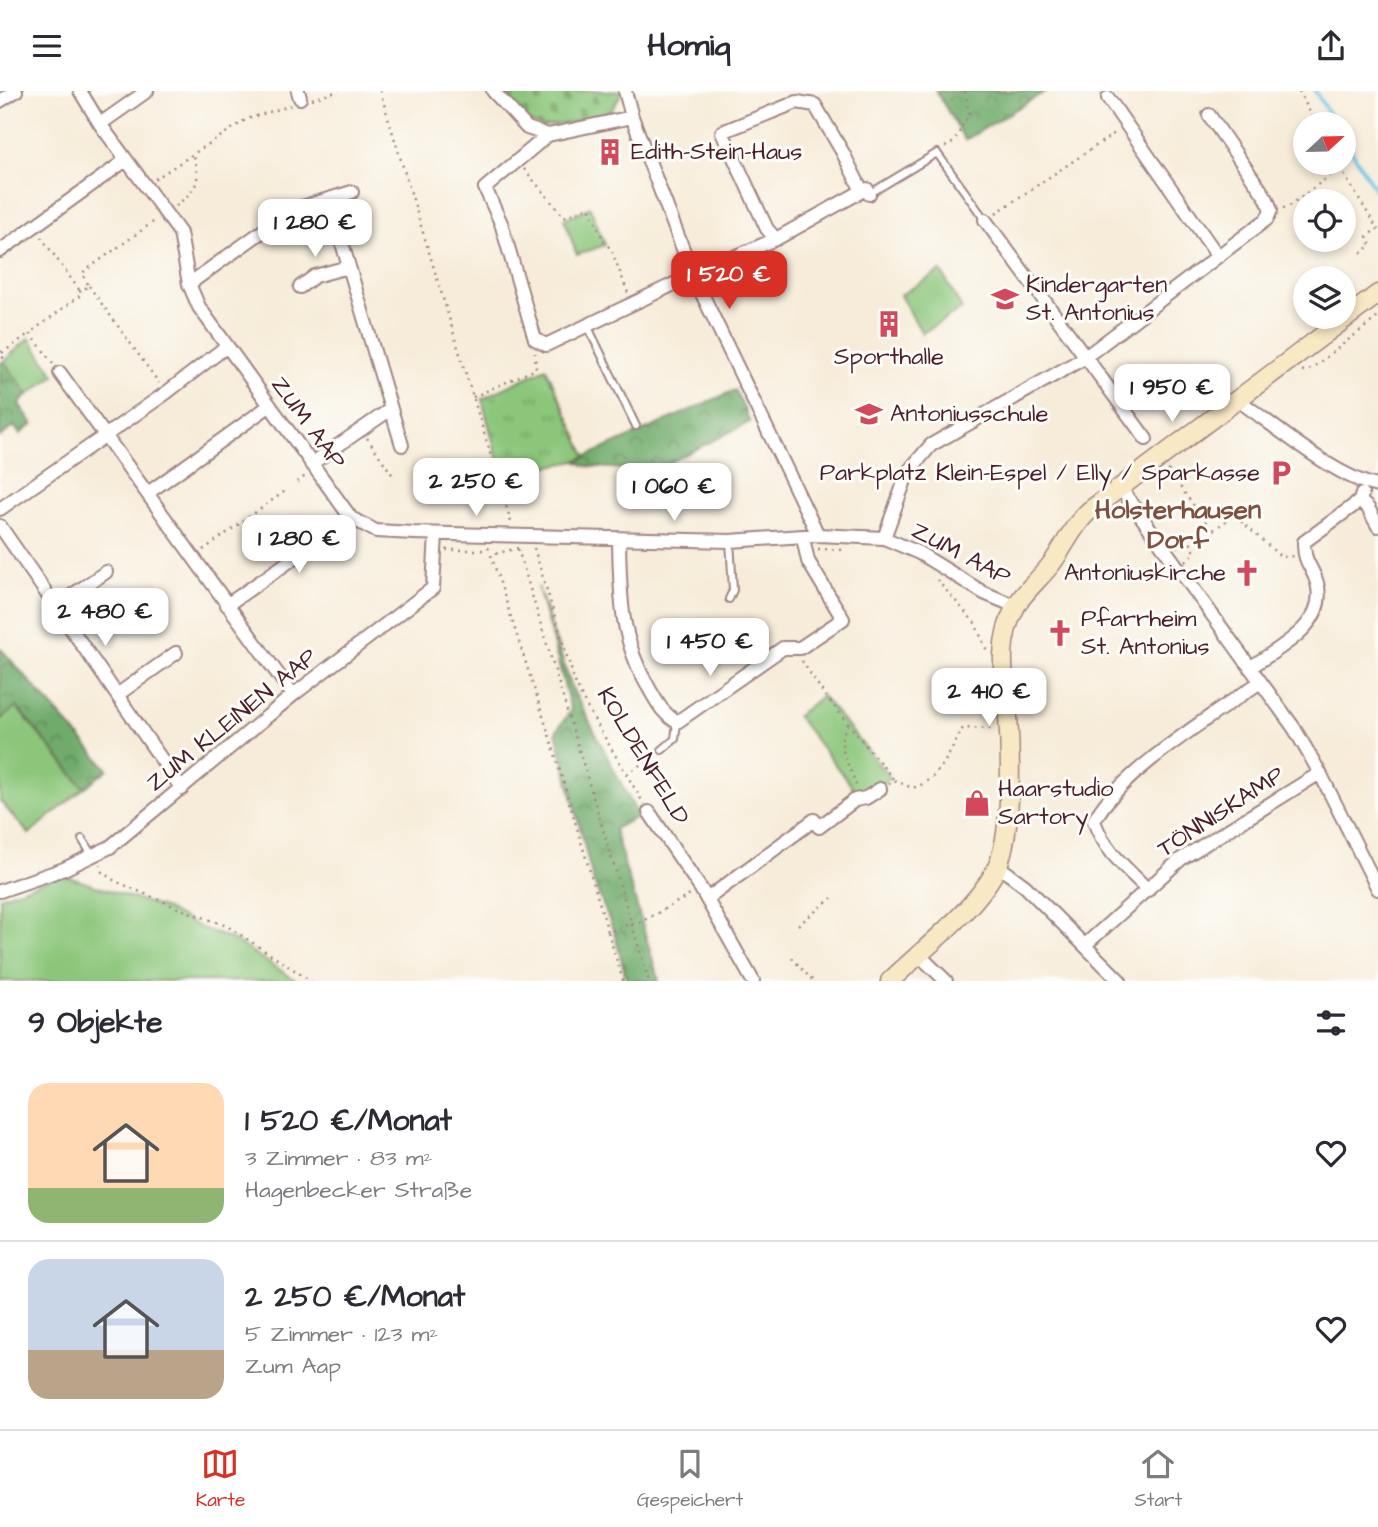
<!DOCTYPE html>
<html lang="de">
<head>
<meta charset="utf-8">
<style>
	body { margin:0; font-family:"Architects Daughter",sans-serif; background:#f2f2f3; color:#2b2b33; height:100vh; display:flex; flex-direction:column; font-size:26px; white-space:nowrap }
	* { box-sizing:border-box; margin:0 }
	p { font-size:23px; color:#7c7c81 }
	.icon { flex:none; width:38px; height:38px; fill:none; stroke:currentColor; stroke-width:2; stroke-linecap:round; stroke-linejoin:round }
	.map { position:relative; height:890px; overflow:hidden }
	.drawer { display:flex; flex-direction:column; background:#fff; flex:1 }
	.drawer>* { flex:none }
	.needle { width:46px; rotate:68deg }
	.fabs { position:absolute; left:1293px; top:21px; display:grid; gap:14px }
	.fabs a { display:grid; place-items:center; width:63px; height:63px; border-radius:50%; background:#fff; box-shadow:0 4px 10px #0003; font-size:35px }
	.price { position:absolute; translate:-50% -60px; padding:0 16px; border-radius:14px; background:#fff; color:#222; font-size:23px; line-height:46px; filter:drop-shadow(0 2px 4px #0008) }
	.price::after { content:''; position:absolute; left:50%; top:42px; width:21px; height:16px; margin-left:-10px; background:inherit; clip-path:polygon(0 0,100% 0,50% 100%) }
	.price.active { background:#d93025; color:#fff }
	ul { padding:0; list-style:none }
	li { display:flex; align-items:center; gap:21px; height:175px; padding:0 28px }
	li+li { border-top:2px solid #e1e1e2 }
	li span { display:grid; place-items:center; flex:none; width:196px; height:140px; border-radius:21px; color:#555 }
	li>.icon { margin-inline-start:auto }
	span .icon { width:84px; height:84px; fill:#fffc; stroke-width:1 }
	li b { font-size:30px }
	h2 { display:flex; justify-content:space-between; align-items:center; height:84px; padding:0 28px; font-size:30px }
	header { display:flex; justify-content:space-between; align-items:center; height:91px; padding:0 28px; background:#fff; font-size:32px; font-weight:800 }
	.dock { display:flex; justify-content:space-around; align-items:center; height:98px; border-top:2px solid #e1e1e2; background:#fff; font-size:19px; color:#7c7c81 }
	.dock a { display:grid; justify-items:center; gap:4px }
	.dock .active { color:#d93025 }
	.map>svg:first-child { display:block }
	.grass { fill:url(#grass-tufts); stroke:#6a7252; stroke-width:2 }
	.forest { fill:url(#forest-crowns); stroke:#5d654a; stroke-width:2 }
	.cemetery { fill:url(#cemetery-stones); stroke:#6a7252; stroke-width:2 }
	.park { fill:#8bc67a; stroke:#6a7252; stroke-width:2 }
	.lines { fill:none; stroke-linecap:round; stroke-linejoin:round }
	.stream { stroke:#66c3e5; stroke-width:3.5 }
	.lane-casing { stroke:#a08682; stroke-width:10 }
	.street-casing { stroke:#a08682; stroke-width:16 }
	.secondary-casing { stroke:#a08682; stroke-width:21 }
	.path { stroke:#a08682; stroke-width:2.5; stroke-dasharray:2 5; stroke-linecap:butt }
	.lane { stroke:#fff; stroke-width:6 }
	.street { stroke:#fff; stroke-width:12 }
	.secondary { stroke:#f8e8c3; stroke-width:18 }
	.labels { text-anchor:middle; dominant-baseline:central; stroke-width:6; stroke-linejoin:round; paint-order:stroke }
	.poi-label { font-size:24px; fill:#4a1f2b; stroke:#fdfcf7; text-anchor:start }
	.street-label { font-size:24px; fill:#4a1f2b; stroke:#fdfcf7 }
	.neighbourhood-label { font-size:26px; font-weight:bold; fill:#7e503f; stroke:#fdfcf7 }
</style>
</head>
<body>
<header><svg class="icon" aria-label="menu" viewBox="0 0 24 24"><path d="M4 6h16M4 12h16M4 18h16"/></svg>Homiq<svg class="icon" aria-label="share" viewBox="0 0 24 24"><path d="M12 15V3M7 8l5-5 5 5M5 13v7h14v-7"/></svg></header>
<div class="map">
<svg width="1378" height="890" viewBox="0 0 1378 890">
	<defs>
		<pattern id="grass-tufts" width="24" height="20" patternUnits="userSpaceOnUse" patternTransform="scale(1.75)"><rect width="24" height="20" fill="#8bc67a"/><path d="M3 7l-1-3M5 7V3M7 7l1-3M15 17l-1-3M17 17v-4M19 17l1-3" fill="none" stroke="#74a064"/></pattern>
		<pattern id="forest-crowns" width="20" height="18" patternUnits="userSpaceOnUse" patternTransform="scale(1.75)"><rect width="20" height="18" fill="#70ab6a"/><path d="M2 6a3 3 0 1 1 6 0M12 15a3 3 0 1 1 6 0" fill="none" stroke="#5e8b57"/></pattern>
		<pattern id="cemetery-stones" width="16" height="16" patternUnits="userSpaceOnUse" patternTransform="scale(1.75)"><rect width="16" height="16" fill="#8bc67a"/><path d="M2 7V4a2 2 0 0 1 4 0v3zM10 15v-3a2 2 0 0 1 4 0v3z" fill="#74a064"/></pattern>
	</defs>
	<rect width="100%" height="100%" fill="#fdfcf7"/>
	<filter id="ink" filterUnits="userSpaceOnUse"><feTurbulence type="fractalNoise" baseFrequency=".0143" numOctaves="2"/><feDisplacementMap in="SourceGraphic" scale="14" xChannelSelector="R" yChannelSelector="G"/><feConvolveMatrix kernelMatrix="1 2 1 2 8 2 1 2 1" color-interpolation-filters="sRGB"/></filter>
	<filter id="wash" filterUnits="userSpaceOnUse"><feTurbulence type="fractalNoise" baseFrequency=".00686" numOctaves="4" result="noise"/><feDisplacementMap in="SourceGraphic" scale="28" xChannelSelector="R" yChannelSelector="G"/><feGaussianBlur stdDeviation="1.57" result="paint"/><feColorMatrix in="noise" values="0 0 0 0 0 0 0 0 0 0 0 0 0 0 0 0 0 1.4 0 .05"/><feComposite in="paint" operator="in"/></filter>
	<g filter="url(#wash)">
		<rect width="100%" height="100%" fill="#f7ecd9"/>
		<!-- grass -->
		<path class="grass" d="M546,277L586,365L576,370L502,384L482,308Z"/>
		<!-- forest -->
		<path class="forest" d="M936,0H1046L965,49Z
			M4,270L28,304L19,313L33,333L20,343L14,335L0,346V273Z
			M735,299L750,331L653,380L586,375L576,370Z
			M538,496L572,597L638,725L614,738L659,890H627L614,841L593,789L556,641L571,619Z
			M0,557L108,678L84,697L17,616L0,629Z"/>
		<!-- cemetery -->
		<path class="cemetery" d="M500,0H621V3L608,25L543,36L528,31Z"/>
		<!-- park -->
		<path class="park" d="M590,116L605,154L577,164L564,128Z
			M941,180L962,218L922,242L900,204Z
			M29,247L55,284L28,304L4,270Z
			M822,605L889,685V688L875,698L865,701L854,698L797,625Z
			M16,616L84,697L29,743L0,710V629Z
			M62,784L166,818L199,836L233,849L297,890H0V806Z"/>
		<g class="lines">
			<!-- stream -->
			<path class="stream" d="M1315,0L1335,33
				M1344,47L1378,104"/>
		</g>
	</g>
	<g filter="url(#ink)">
		<g class="lines">
			<defs>
				<path id="lane" d="M869,103L937,62L985,129
					M587,234L636,335
					M729,508L733,499L730,450
					M740,536L764,571
					M662,659L675,648L677,631
					M82,748L92,764"/>
				<path id="street" d="M80,0L100,33L180,142L189,193L199,216L351,427L376,440L414,442L730,450L818,444L884,447L919,462L984,502L1015,515
					M298,0L300,7
					M493,0L527,37L548,44
					M625,0L632,26L693,184L818,444
					M1108,7L1217,164
					M0,10L16,0
					M632,26L548,44L485,97L501,132L535,248L546,254L693,184L776,148L862,100L867,98L869,103
					M100,33L147,0
					M329,108L352,101
					M985,129L1146,348
					M776,148L767,138L722,41L797,11L815,14L843,62L862,100
					M0,160L126,69
					M189,193L292,119L329,108L391,318L311,373
					M300,196L315,185L348,176
					M60,282L293,604
					M1238,309C1274,334 1337,388 1378,395
					M391,318L402,354
					M1119,395L1294,637L1320,682L1378,798
					M148,402L269,315
					M1362,403L1360,410L1368,417L1378,435
					M0,418L166,302L227,255
					M0,435L182,698
					M884,447L908,381L931,354L1084,267L1267,128L1271,119L1267,108L1209,24
					M619,448C620,505 620,549 650,599C658,613 663,623 677,631L783,557H800L843,528L808,470L803,447
					M227,514L351,427
					M56,515L106,481
					M1250,577C1277,557 1329,534 1317,492C1312,474 1304,474 1304,451L1360,410
					M117,604L176,562
					M649,721L701,798L753,890
					M998,775L1025,795L1120,890
					M1148,799C1126,777 1104,759 1094,730C1119,681 1214,624 1260,591
					M0,800L64,778L110,756L293,604L433,497L436,443
					M707,808L814,729L819,736L855,709L866,707L880,698
					M1085,854L1181,768L1320,682
					M918,863L946,890"/>
				<path id="secondary" d="M890,890C923,858 980,815 998,774C1012,741 1011,662 1008,626C1004,588 996,553 1015,517C1022,502 1042,486 1052,472C1065,455 1073,434 1089,420L1378,203"/>
			</defs>
			<!-- lane casing -->
			<use href="#lane" class="lane-casing"/>
			<!-- street casing -->
			<use href="#street" class="street-casing"/>
			<!-- secondary casing -->
			<use href="#secondary" class="secondary-casing"/>
			<!-- path -->
			<path class="path" d="M380,0L511,431
				M1299,0L1316,33
				M312,8L339,0
				M945,56L954,51L969,23L965,0
				M1337,72L1378,139
				M524,78L564,126L589,116L604,151L611,158L628,202
				M155,88L247,28L292,14
				M176,115C198,96 202,91 192,62
				M1283,117L1288,116L1340,77
				M996,122L1118,40
				M41,146L80,200
				M1361,162L1371,155L1367,145L1377,138
				M89,195L159,292
				M0,259L3,267L0,269
				M2,262L30,242
				M53,272L30,242L82,203L80,200L89,195L82,182L156,129
				M1302,280L1311,278L1378,226
				M473,306L536,278L535,262
				M367,347L394,386
				M1168,379L1212,440L1234,424L1281,466L1295,465
				M297,391L307,384
				M1176,456L1188,448
				M518,457L491,464L552,653L608,841L632,832H639L690,804
				M534,457L575,591L585,613L644,713
				M518,458L649,890
				M818,458L846,459
				M203,459L288,398
				M446,459H485L491,456
				M1186,470L1195,461L1188,447L1207,433
				M937,489L975,532L987,560
				M802,570L824,603L894,689
				M848,633C832,657 852,674 857,698
				M627,683L656,663
				M889,693L894,689L912,697C940,690 950,660 963,637L994,638
				M100,773L102,781L115,790L178,817L227,835L311,890
				M798,834L832,807
				M608,841L623,890
				M792,867L813,890"/>
			<!-- lane -->
			<use href="#lane" class="lane"/>
			<!-- street -->
			<use href="#street" class="street"/>
			<!-- secondary -->
			<use href="#secondary" class="secondary"/>
		</g>
	</g>
	<!-- icons -->
	<defs>
		<symbol id="building-bare" viewBox="-9 -9 18 18"><path d="M-4-6H4V6H1V3H-1V6H-4ZM-2.5-4.3h1.7v1.8h-1.7ZM.8-4.3h1.7v1.8H.8ZM-2.5-1h1.7V.8h-1.7ZM.8-1h1.7V.8H.8Z" fill="#d1495b" stroke="#fdfcf7" stroke-width="2.5" paint-order="stroke"/></symbol>
		<symbol id="school-bare" viewBox="-9 -9 18 18"><path d="M0-5L7-2L0 1L-7-2ZM-4 1L0 2.5L4 1V4Q0 6-4 4Z" fill="#d1495b" stroke="#fdfcf7" stroke-width="2.5" paint-order="stroke"/></symbol>
		<symbol id="parking-bare" viewBox="-9 -9 18 18"><path d="M-3.5-5.5H1a3.5 3.5 0 0 1 0 7H-1V5.5H-3.5ZM-1-3.4V-.6H.8a1.4 1.4 0 0 0 0-2.8Z" fill="#d1495b" stroke="#fdfcf7" stroke-width="2.5" paint-order="stroke"/></symbol>
		<symbol id="church-bare" viewBox="-9 -9 18 18"><path d="M-1.2-6h2.4v3.5h3.3v2.4h-3.3V6h-2.4V-.1h-3.3v-2.4h3.3Z" fill="#d1495b" stroke="#fdfcf7" stroke-width="2.5" paint-order="stroke"/></symbol>
		<symbol id="shop-bare" viewBox="-9 -9 18 18"><path d="M-5-2.5h2.3a2.7 3.5 0 0 1 5.4 0H5L5.5 6h-11ZM-1.5-2.5h3a1.5 2.3 0 0 0-3 0Z" fill="#d1495b" stroke="#fdfcf7" stroke-width="2.5" paint-order="stroke"/></symbol>
	</defs>
	<g fill-rule="evenodd">
		<use href="#building-bare" x="591" y="42" width="38" height="38"/>
		<use href="#school-bare" x="986" y="189" width="38" height="38"/>
		<use href="#building-bare" x="870" y="214" width="38" height="38"/>
		<use href="#school-bare" x="850" y="304" width="38" height="38"/>
		<use href="#parking-bare" x="1262" y="363" width="38" height="38"/>
		<use href="#church-bare" x="1228" y="463" width="38" height="38"/>
		<use href="#church-bare" x="1041" y="523" width="38" height="38"/>
		<use href="#shop-bare" x="958" y="693" width="38" height="38"/>
	</g>
	<g class="labels">
		<!-- poi labels -->
		<g class="poi-label">
			<text x="631" y="61">Edith-Stein-Haus</text>
			<text x="1026" y="194">Kindergarten<tspan x="1026" dy="28">St. Antonius</tspan></text>
			<text x="889" y="266" text-anchor="middle">Sporthalle</text>
			<text x="890" y="323">Antoniusschule</text>
			<text x="1260" y="382" text-anchor="end">Parkplatz Klein-Espel / Elly / Sparkasse</text>
			<text x="1226" y="482" text-anchor="end">Antoniuskirche</text>
			<text x="1081" y="528">Pfarrheim<tspan x="1081" dy="28">St. Antonius</tspan></text>
			<text x="998" y="698">Haarstudio<tspan x="998" dy="28">Sartory</tspan></text>
		</g>
		<!-- street labels -->
		<g class="street-label">
			<text transform="translate(308 332) rotate(54)">ZUM AAP</text>
			<text transform="translate(961 463) rotate(28)">ZUM AAP</text>
			<text transform="translate(232 629) rotate(-39)">ZUM KLEINEN AAP</text>
			<text transform="translate(643 665) rotate(59)">KOLDENFELD</text>
			<text transform="translate(1221 721) rotate(-33)">TÖNNISKAMP</text>
		</g>
		<!-- neighbourhood labels -->
		<g class="neighbourhood-label">
			<text x="1178" y="419">Holsterhausen<tspan x="1178" dy="30">Dorf</tspan></text>
		</g>
	</g>
</svg>
<div class="fabs">
<a><svg class="needle" viewBox="-14 -14 28 28"><path d="M0-13l5 13h-10z" fill="#e53935"/><path d="M0 13l5-13h-10z" fill="#7c7c81"/></svg></a>
<a><svg class="icon" aria-label="locate" viewBox="0 0 24 24"><circle cx="12" cy="12" r="6"/><path d="M12 2v4M12 18v4M2 12h4M18 12h4"/></svg></a>
<a><svg class="icon" aria-label="layers" viewBox="0 0 24 24"><path d="M12 4l9 5-9 5-9-5zM3 14l9 5 9-5"/></svg></a>
</div>
<b class="price" style="left:315px;top:168px">1 280 €</b>
<b class="price active" style="left:729px;top:220px">1 520 €</b>
<b class="price" style="left:1172px;top:333px">1 950 €</b>
<b class="price" style="left:476px;top:427px">2 250 €</b>
<b class="price" style="left:674px;top:432px">1 060 €</b>
<b class="price" style="left:299px;top:484px">1 280 €</b>
<b class="price" style="left:105px;top:557px">2 480 €</b>
<b class="price" style="left:710px;top:587px">1 450 €</b>
<b class="price" style="left:989px;top:637px">2 410 €</b>
</div>
<section class="drawer">
<h2>9 Objekte<svg class="icon" aria-label="filters" viewBox="0 0 24 24"><path d="M4 7h16M4 17h16"/><circle cx="9" cy="7" r="2"/><circle cx="15" cy="17" r="2"/></svg></h2>
<ul>
<li><span style="background:linear-gradient(#ffd9b3 75%,#8fb573 0)"><svg class="icon" aria-label="home" viewBox="0 0 24 24"><path d="M3 11l9-7 9 7M6 9v11h12V9"/></svg></span><div><b>1 520 €/Monat</b><p>3 Zimmer · 83 m²</p><p>Hagenbecker Straße</p></div><svg class="icon" aria-label="heart" viewBox="0 0 24 24"><path d="M12 20l-8-8c-3-5 5-10 8-4 3-6 11-1 8 4z"/></svg></li>
<li><span style="background:linear-gradient(#c9d6e8 65%,#b9a48a 0)"><svg class="icon" aria-label="home" viewBox="0 0 24 24"><path d="M3 11l9-7 9 7M6 9v11h12V9"/></svg></span><div><b>2 250 €/Monat</b><p>5 Zimmer · 123 m²</p><p>Zum Aap</p></div><svg class="icon" aria-label="heart" viewBox="0 0 24 24"><path d="M12 20l-8-8c-3-5 5-10 8-4 3-6 11-1 8 4z"/></svg></li>
</ul>
</section>
<nav class="dock">
<a class="active"><svg class="icon" aria-label="map" viewBox="0 0 24 24"><path d="M3 6l6-2 6 2 6-2v14l-6 2-6-2-6 2zM9 4v14M15 6v14"/></svg>Karte</a>
<a><svg class="icon" aria-label="saved" viewBox="0 0 24 24"><path d="M7 4h10v16l-5-4-5 4z"/></svg>Gespeichert</a>
<a><svg class="icon" aria-label="home" viewBox="0 0 24 24"><path d="M3 11l9-7 9 7M6 9v11h12V9"/></svg>Start</a>
</nav>
</body>
</html>
